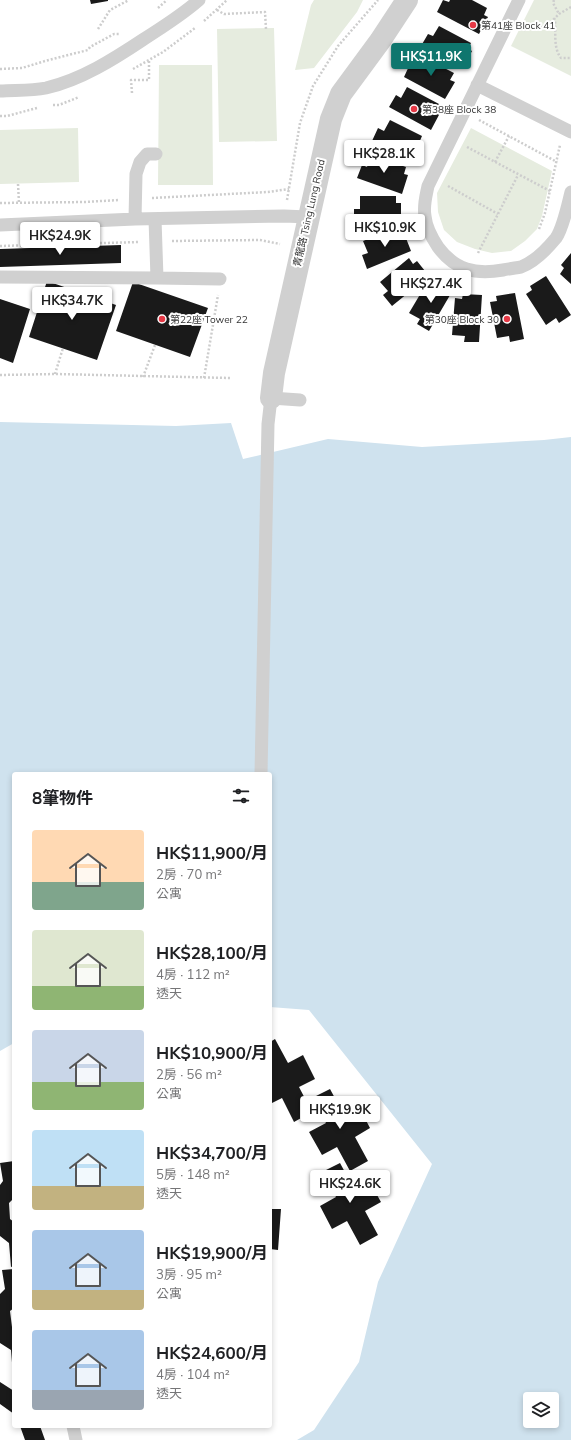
<!DOCTYPE html>
<html lang="zh-TW">
<head>
<meta charset="utf-8">
<style>
	body { margin:0; font-family:Mulish,"Noto Sans TC",sans-serif; background:#f2f2f2; color:#202124; height:100vh; display:flex; flex-direction:column; font-size:15px; white-space:nowrap }
	* { box-sizing:border-box; margin:0 }
	p { font-size:13px; color:#757577 }
	.icon { flex:none; width:22px; height:22px; fill:none; stroke:currentColor; stroke-width:2; stroke-linecap:round; stroke-linejoin:round }
	.map { position:relative; flex:1; overflow:hidden }
	.panel { position:absolute; left:12px; top:772px; width:260px; height:656px; display:flex; flex-direction:column; background:#fff; border-radius:4px; box-shadow:0 2px 6px #0003 }
	.panel>* { flex:none }
	.buttons { position:absolute; left:523px; top:1392px; display:grid; gap:8px }
	.buttons a { display:grid; place-items:center; width:36px; height:36px; border-radius:4px; background:#fff; box-shadow:0 2px 6px #0003; font-size:20px }
	.price { position:absolute; translate:-50% -34px; padding:0 9px; border-radius:4px; background:#fff; color:#222; font-size:13px; line-height:26px; filter:drop-shadow(0 1px 2px #0008) }
	.price::after { content:''; position:absolute; left:50%; top:24px; width:12px; height:9px; margin-left:-6px; background:inherit; clip-path:polygon(0 0,100% 0,50% 100%) }
	.price.on { background:#0f766e; color:#fff }
	ul { padding:0; list-style:none }
	li { display:flex; align-items:center; gap:12px; height:100px; padding:0 20px }
	li span { display:grid; place-items:center; flex:none; width:112px; height:80px; border-radius:4px; color:#555 }
	li>.icon { margin-inline-start:auto }
	span .icon { width:48px; height:48px; fill:#fffc; stroke-width:1 }
	li b { font-size:17px }
	h2 { display:flex; justify-content:space-between; align-items:center; height:48px; padding:0 20px; font-size:17px }
	.map>svg:first-child { display:block }
	.green { fill:#e6ecdf }
	.water { fill:#cfe2ee; fill-rule:evenodd }
	.building { fill:#1a1a1a }
	.lines { fill:none; stroke-linecap:round; stroke-linejoin:round }
	.path { stroke:#cdcdcd; stroke-width:2.5; stroke-dasharray:2 2; stroke-linecap:butt }
	.lane { stroke:#d0d0d0; stroke-width:13 }
	.street { stroke:#d0d0d0; stroke-width:22 }
	.poi-dot { fill:#e63946; stroke:#fff; stroke-width:1.5 }
	.labels { text-anchor:middle; dominant-baseline:central; stroke-width:4; stroke-linejoin:round; paint-order:stroke }
	.poi-label { font-size:10px; fill:#333; stroke:#fff; text-anchor:start }
	.street-label { font-size:10px; fill:#333; stroke:#fff }
</style>
</head>
<body>
<div class="map">
<svg width="571" height="1440" viewBox="0 0 571 1440">
	<rect width="100%" height="100%" fill="#fff"/>
	<!-- green -->
	<path class="green" d="M314,0H363L357,12L314,68L295,70L311,5Z
		M534,0H571V76L511,46Z
		M274,28L277,141L219,142L217,29Z
		M159,65H212L213,185H158Z
		M78,128L79,182L0,184V130Z
		M471,128L552,171L542,216L537,229L525,241L511,251L492,253L475,249L457,242L444,230L438,212L437,193Z"/>
	<!-- water -->
	<path class="water" d="M0,422L176,426L231,423L243,459L328,439L422,447L544,440L571,437V1440H297L314,1430L359,1362L378,1282L432,1164L309,1010L270,1007V774H14V1043L0,1051ZM530,1399H552V1421H530Z"/>
	<!-- building -->
	<path class="building" d="M90,0H108V1L91,4Z
		M443,0L449,2L450,0H472L487,8L484,15L488,17L479,34L437,12Z
		M439,26L471,43L468,49L472,51L463,68L421,46L428,34L433,36Z
		M421,56L454,73L450,80L455,82L445,99L404,77L410,64L416,67Z
		M407,87L439,104L436,110L440,113L431,130L389,107L396,95L401,98Z
		M390,120L422,136L419,143L423,145L414,163L372,141L378,128L384,131Z
		M371,155L406,167L404,174L408,175L402,194L357,178L362,165L367,167Z
		M360,196H396V203H401V223H354V209H360Z
		M397,228L400,234L404,233L411,251L367,269L362,255L368,253L363,241Z
		M121,245V263L0,267V249Z
		M571,253V284L560,274L564,268L561,265Z
		M409,258L413,264L417,261L429,276L392,306L383,295L388,291L380,282Z
		M546,276L571,315L559,323L556,318L546,325L526,294L532,290L530,286Z
		M437,280L453,290L429,331L417,324L420,319L409,313L428,281L434,284Z
		M47,281L116,305L97,360L29,337Z
		M133,282L208,308L190,357L116,331Z
		M515,293L524,339L510,342L509,336L497,338L490,302L497,301L496,296Z
		M463,294L482,295L479,342H464L465,336L452,335L455,298L462,299Z
		M0,299L30,309L13,363L0,358Z
		M275,1039L288,1063L303,1055L315,1079L299,1087L312,1112L294,1122L282,1098L270,1104V1042Z
		M330,1089L343,1113L358,1105L370,1128L355,1137L368,1161L350,1171L337,1147L322,1155L309,1132L326,1123L312,1098Z
		M14,1161V1198L9,1203L10,1219L14,1222V1266L11,1267L9,1243L0,1236V1185L3,1181L0,1163Z
		M340,1163L353,1187L368,1179L381,1202L365,1211L378,1235L360,1245L347,1221L332,1229L320,1206L336,1197L322,1172Z
		M270,1209H281L278,1250L270,1249Z
		M14,1269V1308L10,1311L12,1327L14,1328V1375H13L11,1350L0,1343V1294L5,1289L2,1270Z
		M0,1382L14,1391V1414L0,1404Z
		M20,1426H40L45,1440H25Z"/>
	<g class="lines">
		<!-- path -->
		<path class="path" d="M554,0L553,3L559,14
			M158,8L167,0
			M217,10L224,14L265,12L266,29
			M554,18L555,20C556,32 553,48 561,58H571
			M204,21L227,0
			M98,29L110,10L129,0
			M524,30L548,25L559,14L571,7
			M0,69L22,68L45,61L88,50L90,47L114,34H120
			M133,69L163,52L195,28
			M132,93L131,80H149V61
			M53,105H59L79,97
			M0,116H7L37,108
			M479,120L557,162
			M467,147L550,191
			M495,162L509,136
			M18,184L19,203
			M448,186L498,214
			M152,198L268,192L289,189
			M287,200L300,123L313,86L338,46L378,0
			M0,203L85,202L119,200
			M539,229L545,213L560,145
			M172,241L260,240L280,244
			M0,246L139,242
			M478,253L518,175
			M55,374L63,348
			M0,375L55,374L230,378
			M143,377L155,345
			M204,378L218,295"/>
		<!-- lane -->
		<path class="lane" d="M519,0L428,186C426,196 423,206 425,216C426,227 432,238 438,247C455,270 475,275 503,270C508,269 515,268 521,267C534,262 547,249 556,238C563,228 568,204 571,192
			M477,85L571,132
			M0,91C15,90 31,91 46,88C81,80 114,59 144,39C163,27 182,15 199,0
			M135,219L136,174L140,162L147,154H156
			M155,219L157,278
			M0,225L135,219L284,216L308,217
			M0,277L157,278L220,279
			M261,774L268,424L271,398L300,400
			M73,1426L76,1440"/>
		<!-- street -->
		<path class="street" d="M271,398L274,373L331,119L341,94L380,41L407,0"/>
	</g>
	<!-- markers -->
	<g class="poi-dot">
		<circle cx="473" cy="25" r="4"/>
		<circle cx="414" cy="109" r="4"/>
		<circle cx="162" cy="319" r="4"/>
		<circle cx="507" cy="319" r="4"/>
	</g>
	<g class="labels">
		<!-- poi labels -->
		<g class="poi-label">
			<text x="481" y="25">第41座 Block 41</text>
			<text x="422" y="109">第38座 Block 38</text>
			<text x="170" y="319">第22座 Tower 22</text>
			<text x="499" y="319" text-anchor="end">第30座 Block 30</text>
		</g>
		<!-- street labels -->
		<g class="street-label">
			<text transform="translate(309 213) rotate(-77)">青龍路 Tsing Lung Road</text>
		</g>
	</g>
</svg>
<div class="buttons">
<a><svg class="icon" aria-label="layers" viewBox="0 0 24 24"><path d="M12 4l9 5-9 5-9-5zM3 14l9 5 9-5"/></svg></a>
</div>
<b class="price on" style="left:431px;top:77px">HK$11.9K</b>
<b class="price" style="left:384px;top:174px">HK$28.1K</b>
<b class="price" style="left:385px;top:248px">HK$10.9K</b>
<b class="price" style="left:60px;top:256px">HK$24.9K</b>
<b class="price" style="left:431px;top:304px">HK$27.4K</b>
<b class="price" style="left:72px;top:321px">HK$34.7K</b>
<b class="price" style="left:340px;top:1130px">HK$19.9K</b>
<b class="price" style="left:350px;top:1204px">HK$24.6K</b>
<section class="panel">
<h2>8筆物件<svg class="icon" aria-label="filters" viewBox="0 0 24 24"><path d="M4 7h16M4 17h16"/><circle cx="9" cy="7" r="2"/><circle cx="15" cy="17" r="2"/></svg></h2>
<ul>
<li><span style="background:linear-gradient(#ffd9b3 65%,#7fa58c 0)"><svg class="icon" aria-label="home" viewBox="0 0 24 24"><path d="M3 11l9-7 9 7M6 9v11h12V9"/></svg></span><div><b>HK$11,900/月</b><p>2房 · 70 m²</p><p>公寓</p></div></li>
<li><span style="background:linear-gradient(#dfe7d0 70%,#8fb573 0)"><svg class="icon" aria-label="home" viewBox="0 0 24 24"><path d="M3 11l9-7 9 7M6 9v11h12V9"/></svg></span><div><b>HK$28,100/月</b><p>4房 · 112 m²</p><p>透天</p></div></li>
<li><span style="background:linear-gradient(#c9d6e8 65%,#8fb573 0)"><svg class="icon" aria-label="home" viewBox="0 0 24 24"><path d="M3 11l9-7 9 7M6 9v11h12V9"/></svg></span><div><b>HK$10,900/月</b><p>2房 · 56 m²</p><p>公寓</p></div></li>
<li><span style="background:linear-gradient(#bfe0f5 70%,#c2b280 0)"><svg class="icon" aria-label="home" viewBox="0 0 24 24"><path d="M3 11l9-7 9 7M6 9v11h12V9"/></svg></span><div><b>HK$34,700/月</b><p>5房 · 148 m²</p><p>透天</p></div></li>
<li><span style="background:linear-gradient(#a9c7e8 75%,#c2b280 0)"><svg class="icon" aria-label="home" viewBox="0 0 24 24"><path d="M3 11l9-7 9 7M6 9v11h12V9"/></svg></span><div><b>HK$19,900/月</b><p>3房 · 95 m²</p><p>公寓</p></div></li>
<li><span style="background:linear-gradient(#a9c7e8 75%,#9aa5b1 0)"><svg class="icon" aria-label="home" viewBox="0 0 24 24"><path d="M3 11l9-7 9 7M6 9v11h12V9"/></svg></span><div><b>HK$24,600/月</b><p>4房 · 104 m²</p><p>透天</p></div></li>
</ul>
</section>
</div>
</body>
</html>
